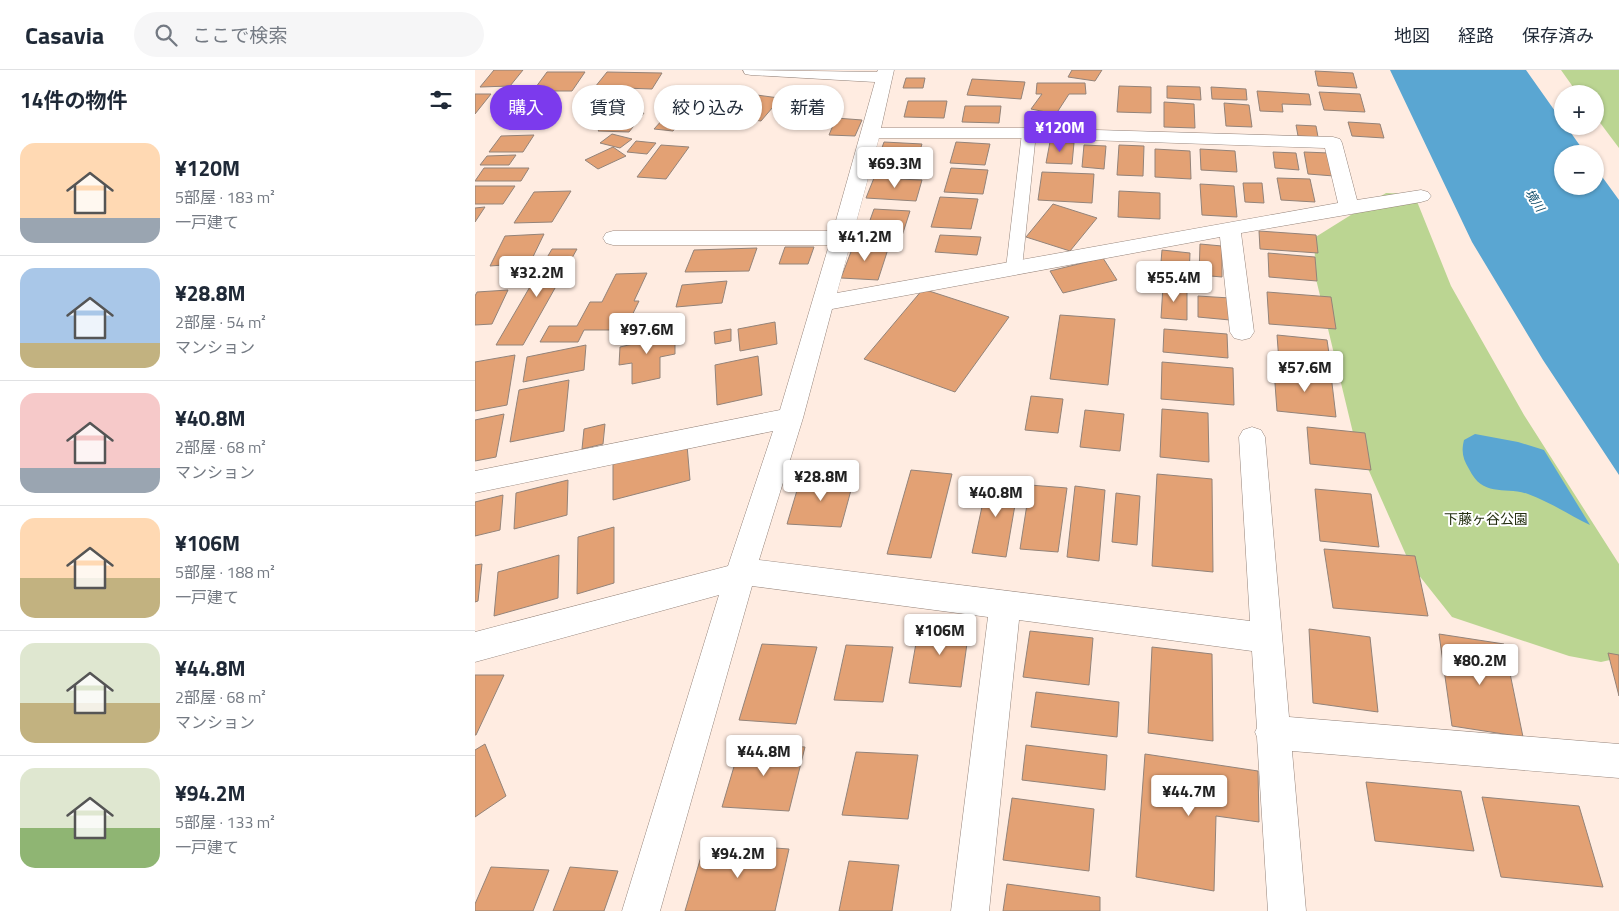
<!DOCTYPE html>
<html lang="ja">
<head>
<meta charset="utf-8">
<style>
	body { margin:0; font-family:"Titillium Web","Noto Sans JP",sans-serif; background:#f6f6f7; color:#1f2937; height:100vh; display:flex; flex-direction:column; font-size:19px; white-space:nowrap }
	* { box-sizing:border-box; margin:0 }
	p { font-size:16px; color:#747a83 }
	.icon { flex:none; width:28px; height:28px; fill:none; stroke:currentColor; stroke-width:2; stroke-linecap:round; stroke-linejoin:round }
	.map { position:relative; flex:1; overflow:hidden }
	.sheet { display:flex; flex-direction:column; background:#fff; width:475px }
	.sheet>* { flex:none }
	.guide { position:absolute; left:15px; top:15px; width:475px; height:45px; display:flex; gap:10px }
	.controls { position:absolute; left:1079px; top:15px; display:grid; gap:10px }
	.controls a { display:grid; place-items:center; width:50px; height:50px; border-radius:50%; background:#fff; box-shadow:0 1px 4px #0004; font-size:25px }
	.price { position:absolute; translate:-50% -42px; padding:0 11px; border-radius:5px; background:#fff; color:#222; font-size:16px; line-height:32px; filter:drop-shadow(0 1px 2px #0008) }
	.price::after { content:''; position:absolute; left:50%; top:30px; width:15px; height:11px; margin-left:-8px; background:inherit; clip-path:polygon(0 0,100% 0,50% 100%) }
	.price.on { background:#7c3aed; color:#fff }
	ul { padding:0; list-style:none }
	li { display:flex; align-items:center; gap:15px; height:125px; padding:0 20px }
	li+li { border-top:1px solid #e0e1e3 }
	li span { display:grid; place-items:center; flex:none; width:140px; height:100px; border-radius:15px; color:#555 }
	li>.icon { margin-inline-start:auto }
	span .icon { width:60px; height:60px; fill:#fffc; stroke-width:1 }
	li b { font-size:21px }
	h2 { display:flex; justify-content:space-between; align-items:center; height:60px; padding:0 20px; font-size:21px }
	.tag { padding:0 18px; border-radius:22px; background:#fff; box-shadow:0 1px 4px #0004; font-size:18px; line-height:45px }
	.tag.on { background:#7c3aed; color:#fff }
	header { display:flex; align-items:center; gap:30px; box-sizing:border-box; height:70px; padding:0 25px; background:#fff; border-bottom:1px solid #e0e1e3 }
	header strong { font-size:24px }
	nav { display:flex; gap:28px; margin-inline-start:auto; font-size:18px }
	.search { width:350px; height:45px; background:#f6f6f7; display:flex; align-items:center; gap:12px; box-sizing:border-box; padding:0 18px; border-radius:28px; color:#747a83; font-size:19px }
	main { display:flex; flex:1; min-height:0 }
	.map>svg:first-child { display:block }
	.green { fill:#bbd592 }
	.water { fill:#5aa6d2 }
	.building { fill:#e3a174; stroke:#938379 }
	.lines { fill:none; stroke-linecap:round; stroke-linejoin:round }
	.lane-casing { stroke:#96857c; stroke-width:1 }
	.street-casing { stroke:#96857c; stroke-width:1 }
	.lane { fill:#fff; fill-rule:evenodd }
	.street { fill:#fff; fill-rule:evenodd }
	.labels { text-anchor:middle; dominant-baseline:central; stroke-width:4; stroke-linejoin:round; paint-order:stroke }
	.far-water-label { font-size:12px; font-style:italic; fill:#0b4967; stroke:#fff }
	.park-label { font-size:14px; fill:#242f11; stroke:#fff }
</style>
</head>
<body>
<header>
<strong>Casavia</strong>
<div class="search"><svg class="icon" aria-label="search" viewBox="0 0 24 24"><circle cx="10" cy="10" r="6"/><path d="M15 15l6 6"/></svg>ここで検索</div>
<nav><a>地図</a><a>経路</a><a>保存済み</a></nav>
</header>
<main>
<section class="sheet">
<h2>14件の物件<svg class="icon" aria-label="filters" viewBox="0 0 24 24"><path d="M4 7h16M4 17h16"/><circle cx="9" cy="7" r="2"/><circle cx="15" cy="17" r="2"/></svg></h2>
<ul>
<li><span style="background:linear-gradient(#ffd9b3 75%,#9aa5b1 0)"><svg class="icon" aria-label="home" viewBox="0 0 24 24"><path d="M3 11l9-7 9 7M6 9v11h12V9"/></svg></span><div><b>¥120M</b><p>5部屋 · 183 m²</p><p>一戸建て</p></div></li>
<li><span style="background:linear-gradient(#a9c7e8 75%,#c2b280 0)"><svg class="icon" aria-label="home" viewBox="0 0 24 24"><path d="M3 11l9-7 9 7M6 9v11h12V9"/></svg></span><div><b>¥28.8M</b><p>2部屋 · 54 m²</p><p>マンション</p></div></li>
<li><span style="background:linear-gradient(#f6c9c9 75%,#9aa5b1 0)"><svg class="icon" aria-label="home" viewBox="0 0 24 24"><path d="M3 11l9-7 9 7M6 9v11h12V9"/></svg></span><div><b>¥40.8M</b><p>2部屋 · 68 m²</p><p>マンション</p></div></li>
<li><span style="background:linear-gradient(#ffd9b3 60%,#c2b280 0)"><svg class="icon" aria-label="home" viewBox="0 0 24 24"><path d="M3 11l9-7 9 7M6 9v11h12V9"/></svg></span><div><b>¥106M</b><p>5部屋 · 188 m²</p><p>一戸建て</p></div></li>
<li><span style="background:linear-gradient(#dfe7d0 60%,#c2b280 0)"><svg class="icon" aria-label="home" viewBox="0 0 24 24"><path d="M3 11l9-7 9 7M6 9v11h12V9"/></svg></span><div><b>¥44.8M</b><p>2部屋 · 68 m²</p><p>マンション</p></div></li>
<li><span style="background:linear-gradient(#dfe7d0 60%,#8fb573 0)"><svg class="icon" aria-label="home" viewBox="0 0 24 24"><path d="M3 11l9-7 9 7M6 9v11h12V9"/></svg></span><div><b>¥94.2M</b><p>5部屋 · 133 m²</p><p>一戸建て</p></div></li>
</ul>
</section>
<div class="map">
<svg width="1144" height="841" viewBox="0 0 1144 841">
	<rect width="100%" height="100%" fill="#ffece1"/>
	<!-- green -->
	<path class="green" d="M1086,0H1144V78L1120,46V24H1103Z
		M911,123L939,124L976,216L1049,345L1144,494V588L1126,592L1094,586L977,547L935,494L879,367L841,209L839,168Z"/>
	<!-- water -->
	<path class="water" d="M915,0H1051L1087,51L1088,56H1091L1111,84H1088V116H1120V97L1144,130V405L1068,290L997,172Z
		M1000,364L1043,372L1069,380L1115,455C1094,445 1075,432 1053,424C1029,416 1008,428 994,399C988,389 986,382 989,370Z"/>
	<!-- building -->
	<path class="building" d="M19,0H48L35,16L5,17Z
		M597,0H627L620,11L593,7Z
		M840,1L878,3L882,18L843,16Z
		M72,2H110L97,21H58Z
		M132,2L187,3L177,19L120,17Z
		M431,8H450L448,18H428Z
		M497,9L550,12L546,29L492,25Z
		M562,13H610L611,24H594L581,44L556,39L567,24H561Z
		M644,16L676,17V43L642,42Z
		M692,16L725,17L726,30L692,28Z
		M736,17L771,19L772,30L737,29Z
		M782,21L834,24L836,35L807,34L808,42L785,41Z
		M844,22L885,24L890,42L849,40Z
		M267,23L326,31L320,39L298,37L286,51L263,48L253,59L214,52L243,24L263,28Z
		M0,24H16L0,44Z
		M84,31L77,42H45L53,32Z
		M433,31H472L469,48L429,47Z
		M689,32L719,34L720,58L689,57Z
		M749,33L774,35L777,57L751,56Z
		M490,36H526L524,53L487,52Z
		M199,37L218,39L198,61L179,59Z
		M139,41L169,43L154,62L123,61Z
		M75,47L67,58H34L42,48Z
		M361,48L387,50L380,66L354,65Z
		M873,52L905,54L909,68L877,66Z
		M821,55L841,56L843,67L823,66Z
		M137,64L157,69L145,78L125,73Z
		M59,65L48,82H14L26,66Z
		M161,71L181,73L172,84L152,82Z
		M409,72L447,74L438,102L399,100Z
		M481,72L515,74L510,95L475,93Z
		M575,72L599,73L597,94L571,93Z
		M186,75L214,77L191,109L162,107Z
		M609,75L631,76L629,99L607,97Z
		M644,75L669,76L668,106L642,105Z
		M138,77L151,86L123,99L110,90Z
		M680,79L715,81L716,109L680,107Z
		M725,79L760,81L762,102L726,100Z
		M798,82L821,83L824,100L800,98Z
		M829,82L854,83L859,106L833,104Z
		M41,85L34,95H5L12,86Z
		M9,98H54L46,111H0Z
		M476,98L513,100L508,124L469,122Z
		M567,102L619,104L617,133L563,130Z
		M399,108L447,110L441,131L391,128Z
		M802,108L835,109L840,132L806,130Z
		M768,113H787L789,133L770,132Z
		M725,114L759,116L762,147L727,145Z
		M0,116H40L28,134H0Z
		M96,121L77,152L39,153L59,122Z
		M644,121L685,123V149L643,147Z
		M465,127L503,129L496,159L456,157Z
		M578,134L622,148L595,181L551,167Z
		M10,137L0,152V138Z
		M399,139L435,141L426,169L389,167Z
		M784,161L841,165L843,183L785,179Z
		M69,164L55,193L15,196L30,166Z
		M465,165L506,167L502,185L460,182Z
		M379,174L414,176L403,210L366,208Z
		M725,174L747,176V207L724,205Z
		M310,177H339L333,194H304Z
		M282,178L274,201L210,202L219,180Z
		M77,179H102L48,275H21Z
		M687,180L715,183L714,207L685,204Z
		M793,183L840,187L842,211L794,207Z
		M628,188L642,210L588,223L575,201Z
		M172,203L159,231H164L150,260H109L103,272H65L74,256H102L115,232H127L141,204Z
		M252,211L247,233L201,237L207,215Z
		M688,216L712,218V250L686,248Z
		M448,219L534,247L480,322L389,289Z
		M33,220L17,254L0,255V226L2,222Z
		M792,222L856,227L861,259L794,254Z
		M723,226L755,228V250L723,247Z
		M585,245L640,249L633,315L575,309Z
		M300,252L302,274L265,281L263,259Z
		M186,259L185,269L200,266V284L185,287V308L157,314V293L144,295L145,277L158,274L159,264Z
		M256,259V271L240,274L239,262Z
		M689,259L752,264L753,288L688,282Z
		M802,265L852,270L856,297L804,292Z
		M111,275L109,300L48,312L52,287Z
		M40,285L32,335L0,341V292Z
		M283,286L287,325L242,335L240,295Z
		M687,292L758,298L759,335L686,329Z
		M799,300L856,305L861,347L802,341Z
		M94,310L89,361L35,372L44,320Z
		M556,326L588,329L583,363L550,360Z
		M687,339L733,343L734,392L685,387Z
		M610,340L649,344L645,381L605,377Z
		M29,344L21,387L0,391V350Z
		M130,354L128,374L107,379L109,359Z
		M832,357L890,363L896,400L835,394Z
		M212,375L215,410L138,430V394Z
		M436,400L477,404L456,488L412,484Z
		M682,404L737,409L738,502L677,496Z
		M326,407L379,409L366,457L312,454Z
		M513,409L544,412L531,487L497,483Z
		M93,410L92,445L39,459L41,423Z
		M555,415L592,418L583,482L545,479Z
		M600,416L630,420L624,491L592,487Z
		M840,419L896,424L904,477L845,471Z
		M641,423L665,426L662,475L637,472Z
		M28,425L25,460L0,466V432Z
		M139,457V513L102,524L103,467Z
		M849,479L940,486L953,546L858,538Z
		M84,485L83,528L19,546L23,502Z
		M7,494L3,531L0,532V495Z
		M444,556L494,559L486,617L434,613Z
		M834,559L895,567L903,642L838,633Z
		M555,561L618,568L614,615L548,607Z
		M964,564L1029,574L1048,667L977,656Z
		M287,574L342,577L321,654L264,650Z
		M371,575L418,577L408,632L359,630Z
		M677,577L737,584L738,671L673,663Z
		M1133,583L1144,585V626Z
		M0,605H29L1,665H0Z
		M561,622L644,632L642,667L556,657Z
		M266,673L330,677L314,741L247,737Z
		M10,674L31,726L0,747V680Z
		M551,675L632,685L630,720L547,710Z
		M381,682L443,685L433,749L367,745Z
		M670,684L783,701L784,752L741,746L739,821L661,807Z
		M891,712L986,721L999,781L900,771Z
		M1007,727L1104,736L1128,817L1026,807Z
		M537,728L619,739L614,801L528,790Z
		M230,773L314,779L300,841H210Z
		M374,791L424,795L417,841H364Z
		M16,797L74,800L58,841H0V834Z
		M95,797L143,801L129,841H78Z
		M532,814L625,827V841H528Z"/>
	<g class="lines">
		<defs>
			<path id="lane" d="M554,59L561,63L547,198L545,202L539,203L533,202L531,198L547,63Z"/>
			<path id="street" d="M268,0L402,2L403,0H419L406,58H554L858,67L865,69L867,73L882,130L946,120L953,122L956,126L953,130L946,132L766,163L779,262L775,268L767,270L759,268L755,262L745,167L357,239L328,348L284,490L775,551L764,367L768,360L777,357L786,360L790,367L814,647L1144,674V708L817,681L831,841H793L782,667L780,662L782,658L777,581L544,550L514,841H476L513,547L277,516L185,841H147L244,525L0,592V562L253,496L298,361L0,423V401L305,340L354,175H138L131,173L128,168L131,163L138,161H358L400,12L276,5L270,4ZM404,68H554L850,78L863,133L362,223Z"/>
		</defs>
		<!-- lane casing -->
		<use href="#lane" class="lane-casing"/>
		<!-- street casing -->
		<use href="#street" class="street-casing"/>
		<!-- lane -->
		<use href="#lane" class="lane"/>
		<!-- street -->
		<use href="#street" class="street"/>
	</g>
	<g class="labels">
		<!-- far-water labels -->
		<g class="far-water-label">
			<text transform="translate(1060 130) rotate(57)">境川</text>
		</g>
		<!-- park labels -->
		<g class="park-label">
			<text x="1011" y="448">下藤ヶ谷公園</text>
		</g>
	</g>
</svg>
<div class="controls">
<a>+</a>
<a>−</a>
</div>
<b class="price on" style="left:585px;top:83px">¥120M</b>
<b class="price" style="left:420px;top:119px">¥69.3M</b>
<b class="price" style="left:390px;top:192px">¥41.2M</b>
<b class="price" style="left:62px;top:228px">¥32.2M</b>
<b class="price" style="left:699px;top:233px">¥55.4M</b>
<b class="price" style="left:172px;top:285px">¥97.6M</b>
<b class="price" style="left:830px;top:323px">¥57.6M</b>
<b class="price" style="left:346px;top:432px">¥28.8M</b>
<b class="price" style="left:521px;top:448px">¥40.8M</b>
<b class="price" style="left:465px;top:586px">¥106M</b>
<b class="price" style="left:1005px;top:616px">¥80.2M</b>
<b class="price" style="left:289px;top:707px">¥44.8M</b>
<b class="price" style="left:714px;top:747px">¥44.7M</b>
<b class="price" style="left:263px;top:809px">¥94.2M</b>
<div class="guide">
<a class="tag on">購入</a>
<a class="tag">賃貸</a>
<a class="tag">絞り込み</a>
<a class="tag">新着</a>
</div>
</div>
</main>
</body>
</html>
